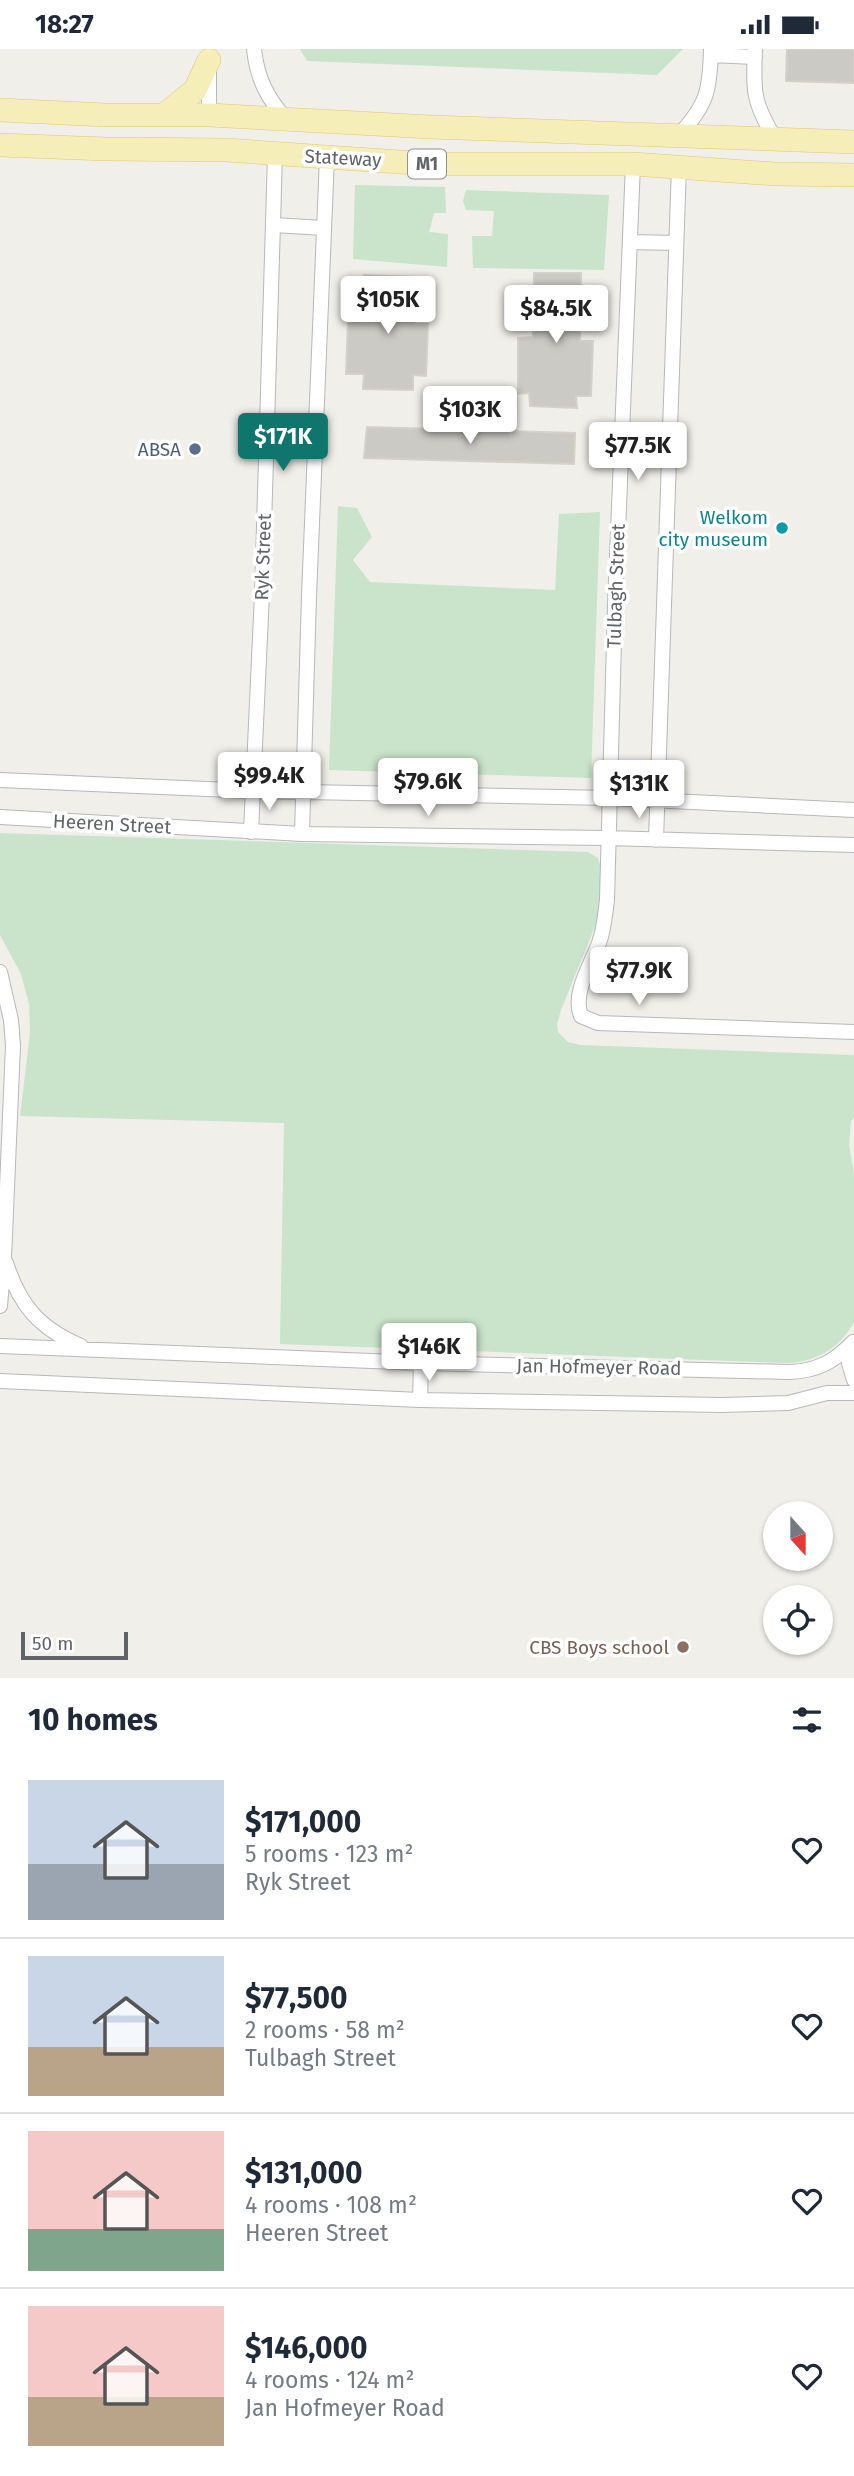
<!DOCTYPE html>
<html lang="en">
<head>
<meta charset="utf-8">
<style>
	body { margin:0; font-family:"Fira Sans",sans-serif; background:#f6f6f7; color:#1f2937; height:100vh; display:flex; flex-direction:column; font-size:26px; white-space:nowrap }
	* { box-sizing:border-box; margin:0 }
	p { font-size:23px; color:#747a83 }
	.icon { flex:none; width:38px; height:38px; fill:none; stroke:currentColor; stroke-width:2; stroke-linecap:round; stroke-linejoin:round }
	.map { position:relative; height:1629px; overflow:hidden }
	.side { display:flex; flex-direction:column; background:#fff; flex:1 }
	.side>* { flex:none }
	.needle { width:46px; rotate:159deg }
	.buttons { position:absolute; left:763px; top:1452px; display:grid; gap:14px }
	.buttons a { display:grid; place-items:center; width:70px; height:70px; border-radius:50%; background:#fff; box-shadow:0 2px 5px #0004; font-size:35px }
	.scale { position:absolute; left:21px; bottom:18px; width:107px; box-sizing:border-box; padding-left:7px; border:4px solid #606367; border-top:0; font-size:19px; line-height:24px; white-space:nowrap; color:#606367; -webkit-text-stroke:5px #fff; paint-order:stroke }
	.price { position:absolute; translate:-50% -60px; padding:0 16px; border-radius:7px; background:#fff; color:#222; font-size:23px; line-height:46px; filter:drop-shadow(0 2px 4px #0008) }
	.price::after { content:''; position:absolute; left:50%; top:42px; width:21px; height:16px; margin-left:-10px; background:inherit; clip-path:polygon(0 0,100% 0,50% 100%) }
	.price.on { background:#0f766e; color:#fff }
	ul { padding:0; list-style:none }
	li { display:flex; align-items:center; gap:21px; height:175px; padding:0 28px }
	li+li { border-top:2px solid #e0e1e3 }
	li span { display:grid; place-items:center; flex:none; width:196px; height:140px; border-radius:0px; color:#555 }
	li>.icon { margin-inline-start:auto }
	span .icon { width:84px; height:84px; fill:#fffc; stroke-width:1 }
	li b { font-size:30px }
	h2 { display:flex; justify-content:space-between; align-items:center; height:84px; padding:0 28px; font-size:30px }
	.status { display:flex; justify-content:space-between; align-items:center; height:49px; padding:0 35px; background:#fff; direction:ltr }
	.status svg { height:19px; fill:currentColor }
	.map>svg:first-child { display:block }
	.green { fill:#c9e4ca }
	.building { fill:#cccac5; stroke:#d4d1c8; stroke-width:2 }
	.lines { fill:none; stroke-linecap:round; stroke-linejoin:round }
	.minor-casing { stroke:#b6b8bb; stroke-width:16 }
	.primary-casing { stroke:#e1c671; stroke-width:24 }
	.minor { stroke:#fff; stroke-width:14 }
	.primary { stroke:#f6eeb8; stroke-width:23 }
	.service-dot { fill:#5c6f8a; stroke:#fff; stroke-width:2.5 }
	.culture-dot { fill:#0f9aa8; stroke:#fff; stroke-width:2.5 }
	.education-dot { fill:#8d6e63; stroke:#fff; stroke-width:2.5 }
	.labels { text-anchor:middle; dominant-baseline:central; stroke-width:7; stroke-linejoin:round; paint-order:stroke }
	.shield { fill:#fff; stroke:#909295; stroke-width:2 }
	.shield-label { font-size:18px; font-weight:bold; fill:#606367 }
	.street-label { font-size:19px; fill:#606367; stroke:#fff }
	.service-label { font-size:19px; fill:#4e5e75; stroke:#fff; text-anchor:end }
	.culture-label { font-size:19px; fill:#0d838f; stroke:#fff; text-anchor:end }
	.education-label { font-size:19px; fill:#785e54; stroke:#fff; text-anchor:end }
</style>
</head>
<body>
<div class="status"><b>18:27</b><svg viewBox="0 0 49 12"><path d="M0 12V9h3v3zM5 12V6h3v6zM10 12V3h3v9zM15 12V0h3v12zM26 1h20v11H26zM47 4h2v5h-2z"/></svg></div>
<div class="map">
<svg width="854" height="1629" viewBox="0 0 854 1629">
	<rect width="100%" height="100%" fill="#f0efe9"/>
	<!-- green -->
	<path class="green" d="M300,0H683L657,26L307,12Z
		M355,136L445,138L446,164H434L429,183L448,185L447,218L353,210Z
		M466,141L609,146L604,221L473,219L472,187H492L494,162L466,161L463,152Z
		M338,457L357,459L372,488L353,511L370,533L555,541L559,465L600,463L591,729L329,721Z
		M0,784L588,803L598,809L602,822L598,870L561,961L557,975L558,983L568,993L580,996L854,1006V1068L851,1072L849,1096L854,1125V1273C840,1299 816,1313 787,1314L280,1295L284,1074L20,1067L30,984L29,955L21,925L0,886Z"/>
	<!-- building -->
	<path class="building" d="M787,0H854V34L786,32Z
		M534,224H581L580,292H593L591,347H576L577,359L530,357L529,344L518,345V289L533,288Z
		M364,226L415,228V275H428L426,327L413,326V341L363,340L364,325H346L348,273L365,272Z
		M367,378L575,384L574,415L364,409Z"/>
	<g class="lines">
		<defs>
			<path id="minor" d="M254,0C257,29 267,49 286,70
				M755,0C753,43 753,54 776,91
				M711,6L755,8
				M209,66V19
				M678,87C707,56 710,42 711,0
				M633,115L615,556L607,851C605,866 604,881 599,894C591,916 572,944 581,967L598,974L854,983
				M274,176L323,179
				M630,193L676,194
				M0,731L253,742L609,749L854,761
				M0,768L302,785L607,789L854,796
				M251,783L262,545L275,106
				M302,785L309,547L327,108
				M656,791L679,117
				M0,923L11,971L13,996L4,1210L0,1257
				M6,1214C20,1257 39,1279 81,1297
				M852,1295L849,1314L854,1331
				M0,1297L421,1314L789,1323C817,1322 834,1313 853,1293
				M0,1332L420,1351L723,1356L788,1354L827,1344H854
				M420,1351L421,1314"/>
			<path id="primary" d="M0,61L106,66H209L431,78L854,93
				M164,66L195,41L209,11
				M0,96L106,100L226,101L429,115H633L775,125L854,126"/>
		</defs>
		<!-- minor casing -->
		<use href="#minor" class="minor-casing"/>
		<!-- primary casing -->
		<use href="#primary" class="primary-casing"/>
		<!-- minor -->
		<use href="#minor" class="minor"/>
		<!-- primary -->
		<use href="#primary" class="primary"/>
	</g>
	<!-- markers -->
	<circle class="service-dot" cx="195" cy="400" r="7"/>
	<circle class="culture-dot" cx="782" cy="479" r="7"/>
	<circle class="education-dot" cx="683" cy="1598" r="7"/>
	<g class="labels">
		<!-- shield labels -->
		<rect class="shield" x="408" y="100.5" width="38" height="29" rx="5"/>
		<g class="shield-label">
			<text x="427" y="115">M1</text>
		</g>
		<!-- street labels -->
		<g class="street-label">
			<text transform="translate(343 109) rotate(3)">Stateway</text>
			<text transform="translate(263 508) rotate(-88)">Ryk Street</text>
			<text transform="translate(616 537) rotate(-88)">Tulbagh Street</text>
			<text transform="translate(112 775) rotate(3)">Heeren Street</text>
			<text transform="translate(599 1318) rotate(1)">Jan Hofmeyer Road</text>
		</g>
		<!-- service labels -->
		<g class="service-label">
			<text x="181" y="400">ABSA</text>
		</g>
		<!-- culture labels -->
		<g class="culture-label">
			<text x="768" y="468">Welkom<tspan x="768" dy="22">city museum</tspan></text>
		</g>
		<!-- education labels -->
		<g class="education-label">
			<text x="669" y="1598">CBS Boys school</text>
		</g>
	</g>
</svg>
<div class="buttons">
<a><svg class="needle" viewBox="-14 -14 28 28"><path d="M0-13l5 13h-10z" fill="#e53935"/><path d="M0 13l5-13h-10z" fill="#747a83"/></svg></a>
<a><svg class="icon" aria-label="locate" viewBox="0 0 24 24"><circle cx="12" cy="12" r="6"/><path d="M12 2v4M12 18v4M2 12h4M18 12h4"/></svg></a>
</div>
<div class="scale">50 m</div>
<b class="price" style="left:388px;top:287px">$105K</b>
<b class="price" style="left:556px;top:296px">$84.5K</b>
<b class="price" style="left:470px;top:397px">$103K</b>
<b class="price on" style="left:283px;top:424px">$171K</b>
<b class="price" style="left:638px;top:433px">$77.5K</b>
<b class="price" style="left:269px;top:763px">$99.4K</b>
<b class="price" style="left:428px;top:769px">$79.6K</b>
<b class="price" style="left:639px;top:771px">$131K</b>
<b class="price" style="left:639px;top:958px">$77.9K</b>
<b class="price" style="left:429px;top:1334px">$146K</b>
</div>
<section class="side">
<h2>10 homes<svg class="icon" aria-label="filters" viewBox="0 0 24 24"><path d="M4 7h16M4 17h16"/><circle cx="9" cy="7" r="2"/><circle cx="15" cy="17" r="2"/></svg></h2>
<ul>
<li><span style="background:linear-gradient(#c9d6e8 60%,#9aa5b1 0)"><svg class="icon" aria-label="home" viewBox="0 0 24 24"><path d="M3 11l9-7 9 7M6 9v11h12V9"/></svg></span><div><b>$171,000</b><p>5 rooms · 123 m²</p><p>Ryk Street</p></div><svg class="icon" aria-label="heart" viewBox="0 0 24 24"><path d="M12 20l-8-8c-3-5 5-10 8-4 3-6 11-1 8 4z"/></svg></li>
<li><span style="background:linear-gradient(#c9d6e8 65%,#b9a48a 0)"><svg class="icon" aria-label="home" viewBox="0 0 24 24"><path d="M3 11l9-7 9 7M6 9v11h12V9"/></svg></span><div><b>$77,500</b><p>2 rooms · 58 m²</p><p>Tulbagh Street</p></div><svg class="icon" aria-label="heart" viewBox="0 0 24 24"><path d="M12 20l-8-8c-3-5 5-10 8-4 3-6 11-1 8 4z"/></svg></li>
<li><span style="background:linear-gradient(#f6c9c9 70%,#7fa58c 0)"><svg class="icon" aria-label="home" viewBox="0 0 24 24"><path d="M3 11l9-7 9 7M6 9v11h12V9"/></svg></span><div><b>$131,000</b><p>4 rooms · 108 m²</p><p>Heeren Street</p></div><svg class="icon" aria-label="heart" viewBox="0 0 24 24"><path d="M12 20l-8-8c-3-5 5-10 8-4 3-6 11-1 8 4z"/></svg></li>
<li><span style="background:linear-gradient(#f6c9c9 65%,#b9a48a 0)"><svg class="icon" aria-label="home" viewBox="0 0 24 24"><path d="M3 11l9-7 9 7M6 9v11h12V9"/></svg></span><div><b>$146,000</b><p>4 rooms · 124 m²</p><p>Jan Hofmeyer Road</p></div><svg class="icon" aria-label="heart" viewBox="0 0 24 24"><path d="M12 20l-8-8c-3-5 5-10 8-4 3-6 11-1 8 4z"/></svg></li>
</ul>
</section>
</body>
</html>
